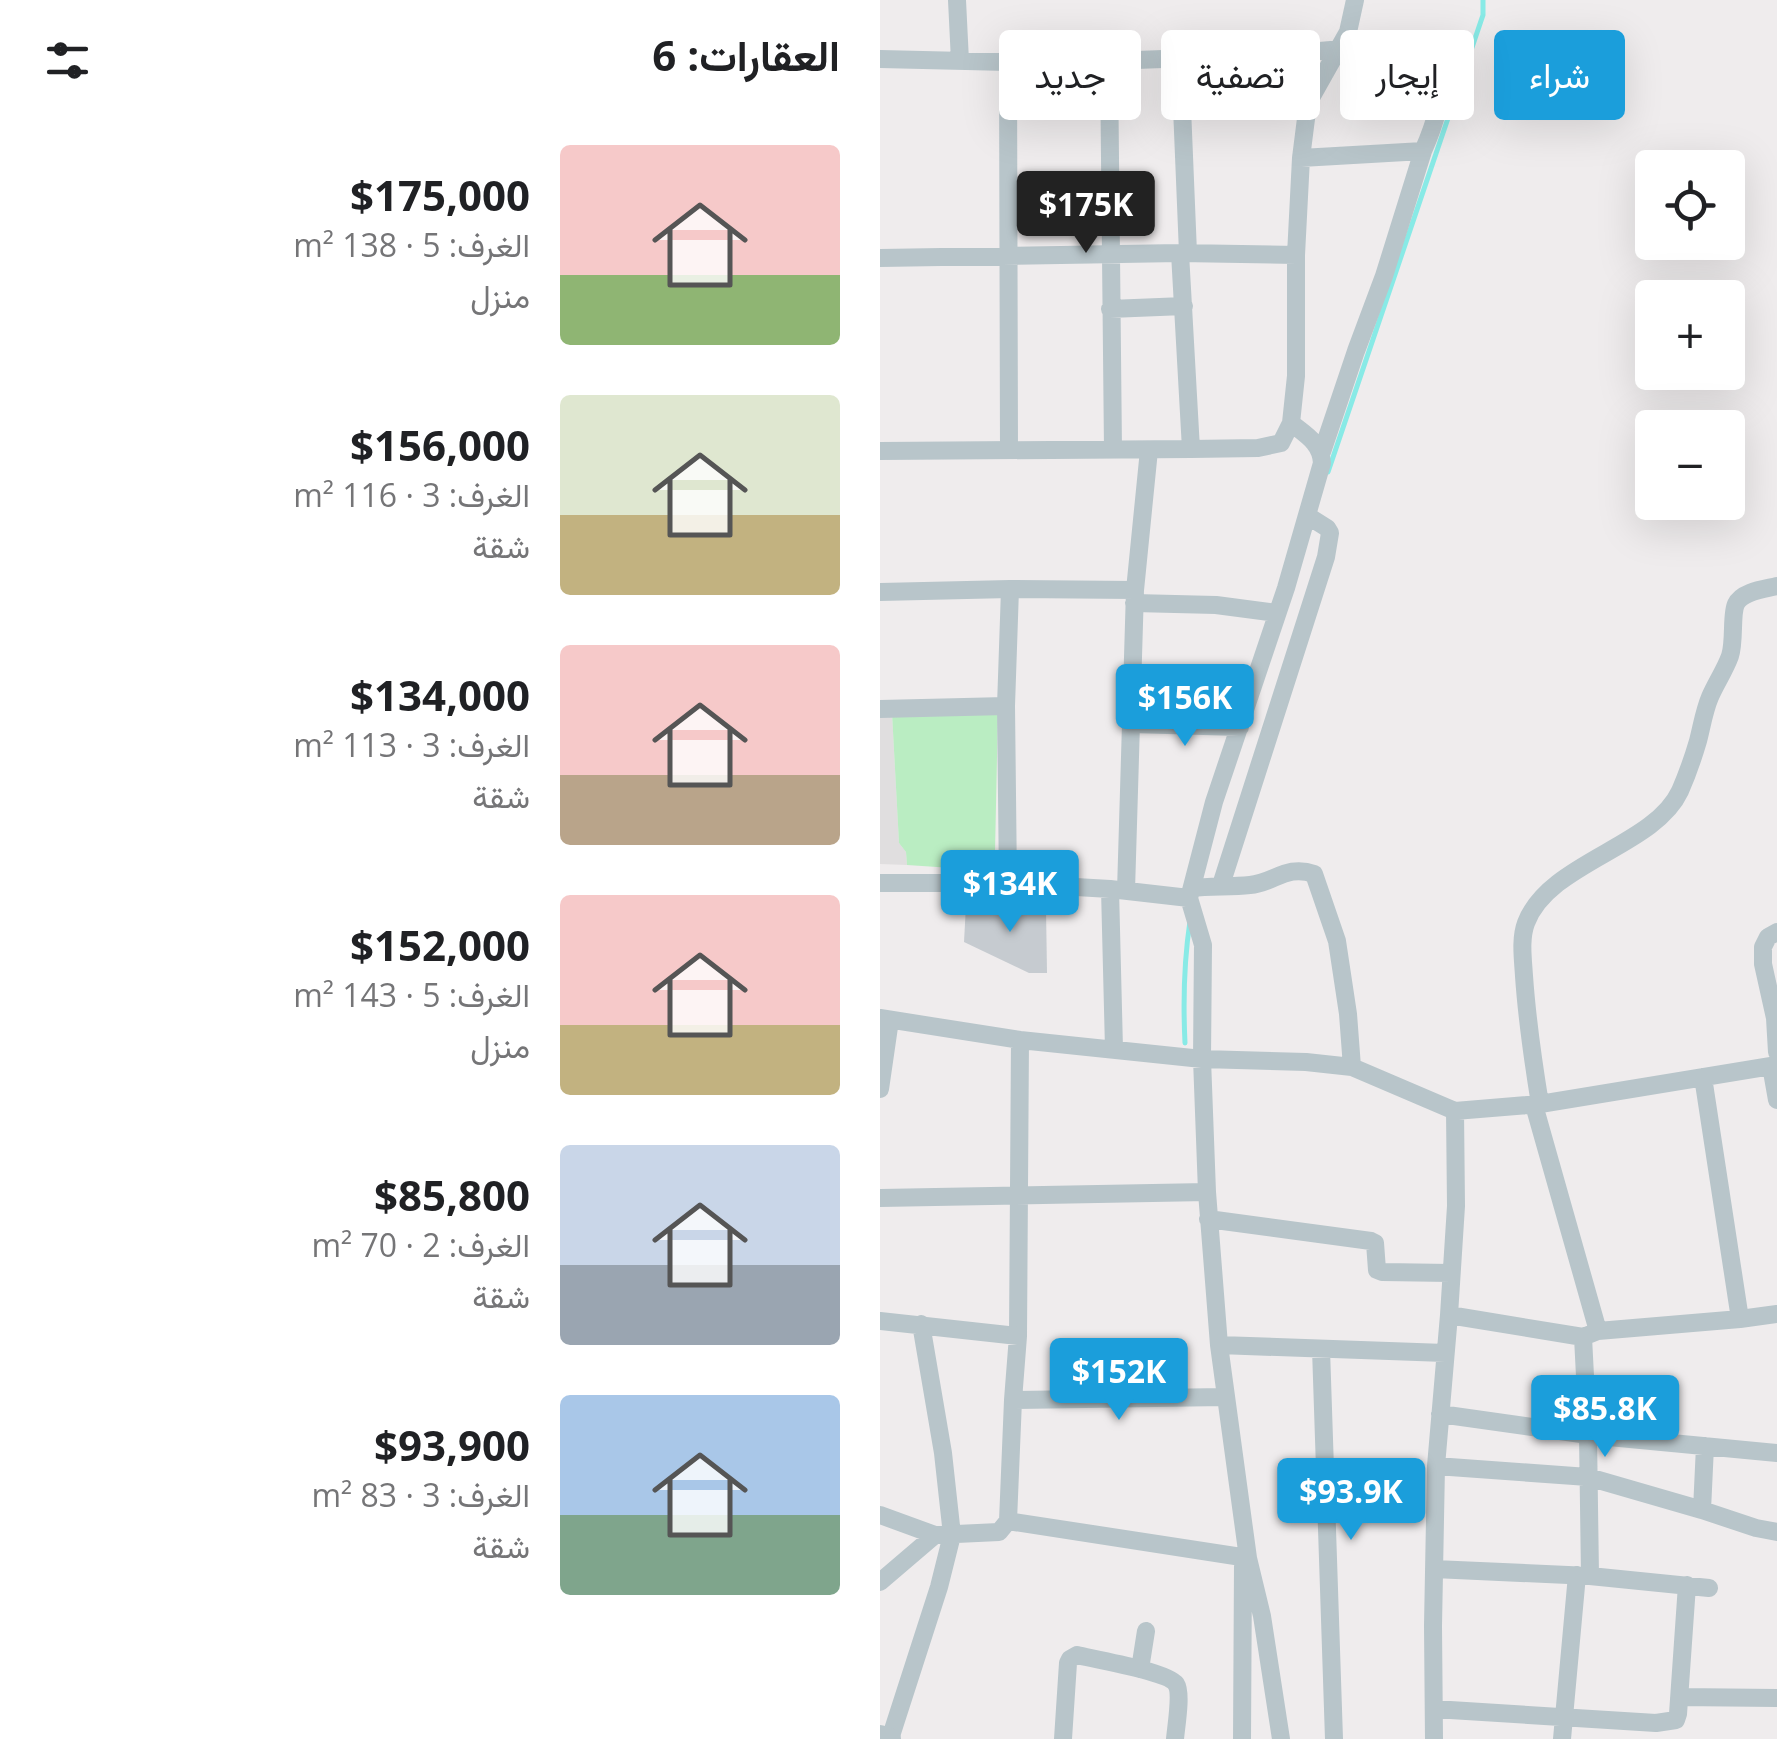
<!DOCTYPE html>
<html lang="ar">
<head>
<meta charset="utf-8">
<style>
	body { margin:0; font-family:"Open Sans",Vazirmatn,sans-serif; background:#f2f2f2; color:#202124; direction:rtl; height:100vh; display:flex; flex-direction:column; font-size:38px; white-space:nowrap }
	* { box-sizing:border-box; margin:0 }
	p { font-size:32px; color:#757577 }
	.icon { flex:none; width:55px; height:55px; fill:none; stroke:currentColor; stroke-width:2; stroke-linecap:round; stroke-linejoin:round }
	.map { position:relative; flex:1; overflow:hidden; direction:ltr }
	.sheet { display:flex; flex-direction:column; background:#fff; width:880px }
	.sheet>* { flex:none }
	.guide { position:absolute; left:30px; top:30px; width:715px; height:90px; direction:rtl; display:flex; gap:20px }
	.controls { position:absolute; left:755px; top:150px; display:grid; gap:20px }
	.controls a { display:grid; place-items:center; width:110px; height:110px; border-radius:10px; background:#fff; box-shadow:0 10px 40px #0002; font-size:50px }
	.price { position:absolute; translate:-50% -85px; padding:0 22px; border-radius:10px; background:#1b9edb; color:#fff; font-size:32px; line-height:65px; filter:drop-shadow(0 2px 5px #0008) }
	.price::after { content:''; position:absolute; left:50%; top:60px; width:30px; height:22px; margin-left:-15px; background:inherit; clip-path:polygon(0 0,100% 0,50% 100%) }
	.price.selected { background:#222; color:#fff }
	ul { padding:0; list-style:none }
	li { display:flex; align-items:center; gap:30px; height:250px; padding:0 40px }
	li span { display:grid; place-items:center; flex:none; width:280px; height:200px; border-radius:10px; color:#555 }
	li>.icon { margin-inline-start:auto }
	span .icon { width:120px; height:120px; fill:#fffc; stroke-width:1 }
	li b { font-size:42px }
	h2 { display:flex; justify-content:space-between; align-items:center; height:120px; padding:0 40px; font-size:42px }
	.pill { padding:0 35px; border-radius:10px; background:#fff; box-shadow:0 10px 40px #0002; font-size:35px; line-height:90px }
	.pill.selected { background:#1b9edb; color:#fff }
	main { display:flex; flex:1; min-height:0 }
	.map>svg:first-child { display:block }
	.education { fill:#e0dedf }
	.green { fill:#baedc2 }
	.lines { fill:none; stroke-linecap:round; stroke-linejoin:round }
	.stream { stroke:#88eae6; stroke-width:5 }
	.building { fill:#c6cbd0 }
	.minor { stroke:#b8c5ca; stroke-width:18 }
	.tertiary { stroke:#b8c5ca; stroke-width:22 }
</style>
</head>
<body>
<main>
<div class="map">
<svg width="897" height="1739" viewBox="0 0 897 1739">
	<rect width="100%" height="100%" fill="#efeced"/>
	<!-- education -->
	<path class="education" d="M0,713H12L19,843L26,852L27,865L0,864Z"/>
	<!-- green -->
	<path class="green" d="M118,711L115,852L102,870L27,865L26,852L19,843L12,713Z"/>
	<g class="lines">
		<!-- stream -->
		<path class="stream" d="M448,472L603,15V0
			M305,1043C303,1002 304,961 310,921"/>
	</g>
	<!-- building -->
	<path class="building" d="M86,905L166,908L167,973H149L84,942Z"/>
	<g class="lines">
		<!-- minor -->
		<path class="minor" d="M77,0L80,61
			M0,59L128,62L229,61L394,55L485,47L525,49L567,57C564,91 557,120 543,151
			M300,59L308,253
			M229,61L233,450
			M128,62L129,450
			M421,158L543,151L504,276L476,351L442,452
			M300,253L311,449
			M0,258L300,253L416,255
			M230,309L304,306
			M0,451L311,449L378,448L401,443L411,423L416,376V255L421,158L428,103L468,32L475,0
			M0,592L130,589L255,590
			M254,603L336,605L397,613
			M0,709L126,706
			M251,724L360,727
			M0,883H128L230,889L309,898L334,802L406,588L442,463C441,443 426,435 411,423
			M128,883L126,706L130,589
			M341,885L446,557L450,533L447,528L428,516
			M312,888C331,886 351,887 370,885C394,883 407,864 434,874L457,941L468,1014L472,1067
			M230,889L234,1049
			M246,891L255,590L269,450
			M309,898L323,945L322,1059L327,1192L339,1345L368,1558L382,1616L401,1739
			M897,932L888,937L883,947V964L895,1018L897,1052
			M0,1018L140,1040L322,1059L426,1062L472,1067L575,1111L660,1104L891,1066L897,1100
			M823,1077L860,1319
			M0,1089L10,1020
			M660,1104C653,1061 647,1019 644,976C643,959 640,939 646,923C669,862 774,847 800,791C807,775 813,758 818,741C822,726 824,711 830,697C836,683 845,670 850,656C855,641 851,614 856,604C862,591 885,589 897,586
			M654,1105L718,1331
			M0,1198L327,1192
			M328,1219L491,1241L495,1243L497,1270L502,1272L571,1273
			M569,1315L703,1337L718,1331L860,1319L897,1314
			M0,1321L138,1336
			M703,1337L708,1435L710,1576
			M339,1345L565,1353
			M441,1349L454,1739
			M133,1400L345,1397
			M560,1414L708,1435L897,1453
			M556,1466L708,1477L822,1510L876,1528L897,1532
			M822,1510L825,1446
			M0,1515L55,1535L119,1532L128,1521L133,1400L138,1336L140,1040
			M128,1521L368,1558
			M554,1569L710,1576L829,1588
			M0,1582L55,1535
			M260,1669L266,1631
			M799,1697L897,1698
			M554,1709L776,1723L796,1720L798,1714L807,1585
			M10,1739L59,1587L72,1535L63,1453L41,1324
			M183,1739L188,1663L190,1659L197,1655C214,1659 288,1672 296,1684C302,1693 296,1727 295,1739
			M362,1739L363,1565
			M554,1739L553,1626L556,1466L569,1315L576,1206L575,1111
			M682,1739L697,1575"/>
		<!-- tertiary -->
		<path class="tertiary" d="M0,1736L10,1739"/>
	</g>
</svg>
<div class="controls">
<a><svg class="icon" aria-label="locate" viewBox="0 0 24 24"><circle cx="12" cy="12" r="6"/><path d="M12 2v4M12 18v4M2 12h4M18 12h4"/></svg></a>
<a>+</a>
<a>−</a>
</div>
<b class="price selected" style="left:206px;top:256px">$175K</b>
<b class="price" style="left:305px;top:749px">$156K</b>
<b class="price" style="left:130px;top:935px">$134K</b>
<b class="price" style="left:239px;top:1423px">$152K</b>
<b class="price" style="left:725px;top:1460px">$85.8K</b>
<b class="price" style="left:471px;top:1543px">$93.9K</b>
<div class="guide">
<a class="pill selected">شراء</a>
<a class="pill">إيجار</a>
<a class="pill">تصفية</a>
<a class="pill">جديد</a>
</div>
</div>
<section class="sheet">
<h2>العقارات: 6<svg class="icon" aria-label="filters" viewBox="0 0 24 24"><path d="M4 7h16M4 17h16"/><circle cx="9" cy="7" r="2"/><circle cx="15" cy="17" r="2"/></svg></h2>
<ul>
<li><span style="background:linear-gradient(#f6c9c9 65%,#8fb573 0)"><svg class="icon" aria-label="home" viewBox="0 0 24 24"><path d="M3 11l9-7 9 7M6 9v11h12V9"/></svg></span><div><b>$175,000</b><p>الغرف: 5 · 138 m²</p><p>منزل</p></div></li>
<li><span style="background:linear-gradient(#dfe7d0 60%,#c2b280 0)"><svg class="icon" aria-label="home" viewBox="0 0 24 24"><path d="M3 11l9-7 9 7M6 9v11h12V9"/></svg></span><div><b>$156,000</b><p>الغرف: 3 · 116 m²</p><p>شقة</p></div></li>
<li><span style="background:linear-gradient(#f6c9c9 65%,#b9a48a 0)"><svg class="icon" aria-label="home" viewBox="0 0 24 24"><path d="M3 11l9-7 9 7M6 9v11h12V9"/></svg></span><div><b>$134,000</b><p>الغرف: 3 · 113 m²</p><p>شقة</p></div></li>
<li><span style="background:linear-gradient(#f6c9c9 65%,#c2b280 0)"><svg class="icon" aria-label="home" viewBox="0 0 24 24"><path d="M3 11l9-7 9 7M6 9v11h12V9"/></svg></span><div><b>$152,000</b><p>الغرف: 5 · 143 m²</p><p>منزل</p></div></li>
<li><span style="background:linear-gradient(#c9d6e8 60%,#9aa5b1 0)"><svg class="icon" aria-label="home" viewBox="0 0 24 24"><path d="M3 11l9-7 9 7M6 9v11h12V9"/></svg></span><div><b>$85,800</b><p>الغرف: 2 · 70 m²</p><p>شقة</p></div></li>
<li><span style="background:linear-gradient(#a9c7e8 60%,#7fa58c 0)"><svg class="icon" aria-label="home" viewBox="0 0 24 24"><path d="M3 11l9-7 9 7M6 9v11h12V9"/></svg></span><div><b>$93,900</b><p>الغرف: 3 · 83 m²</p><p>شقة</p></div></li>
</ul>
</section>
</main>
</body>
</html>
